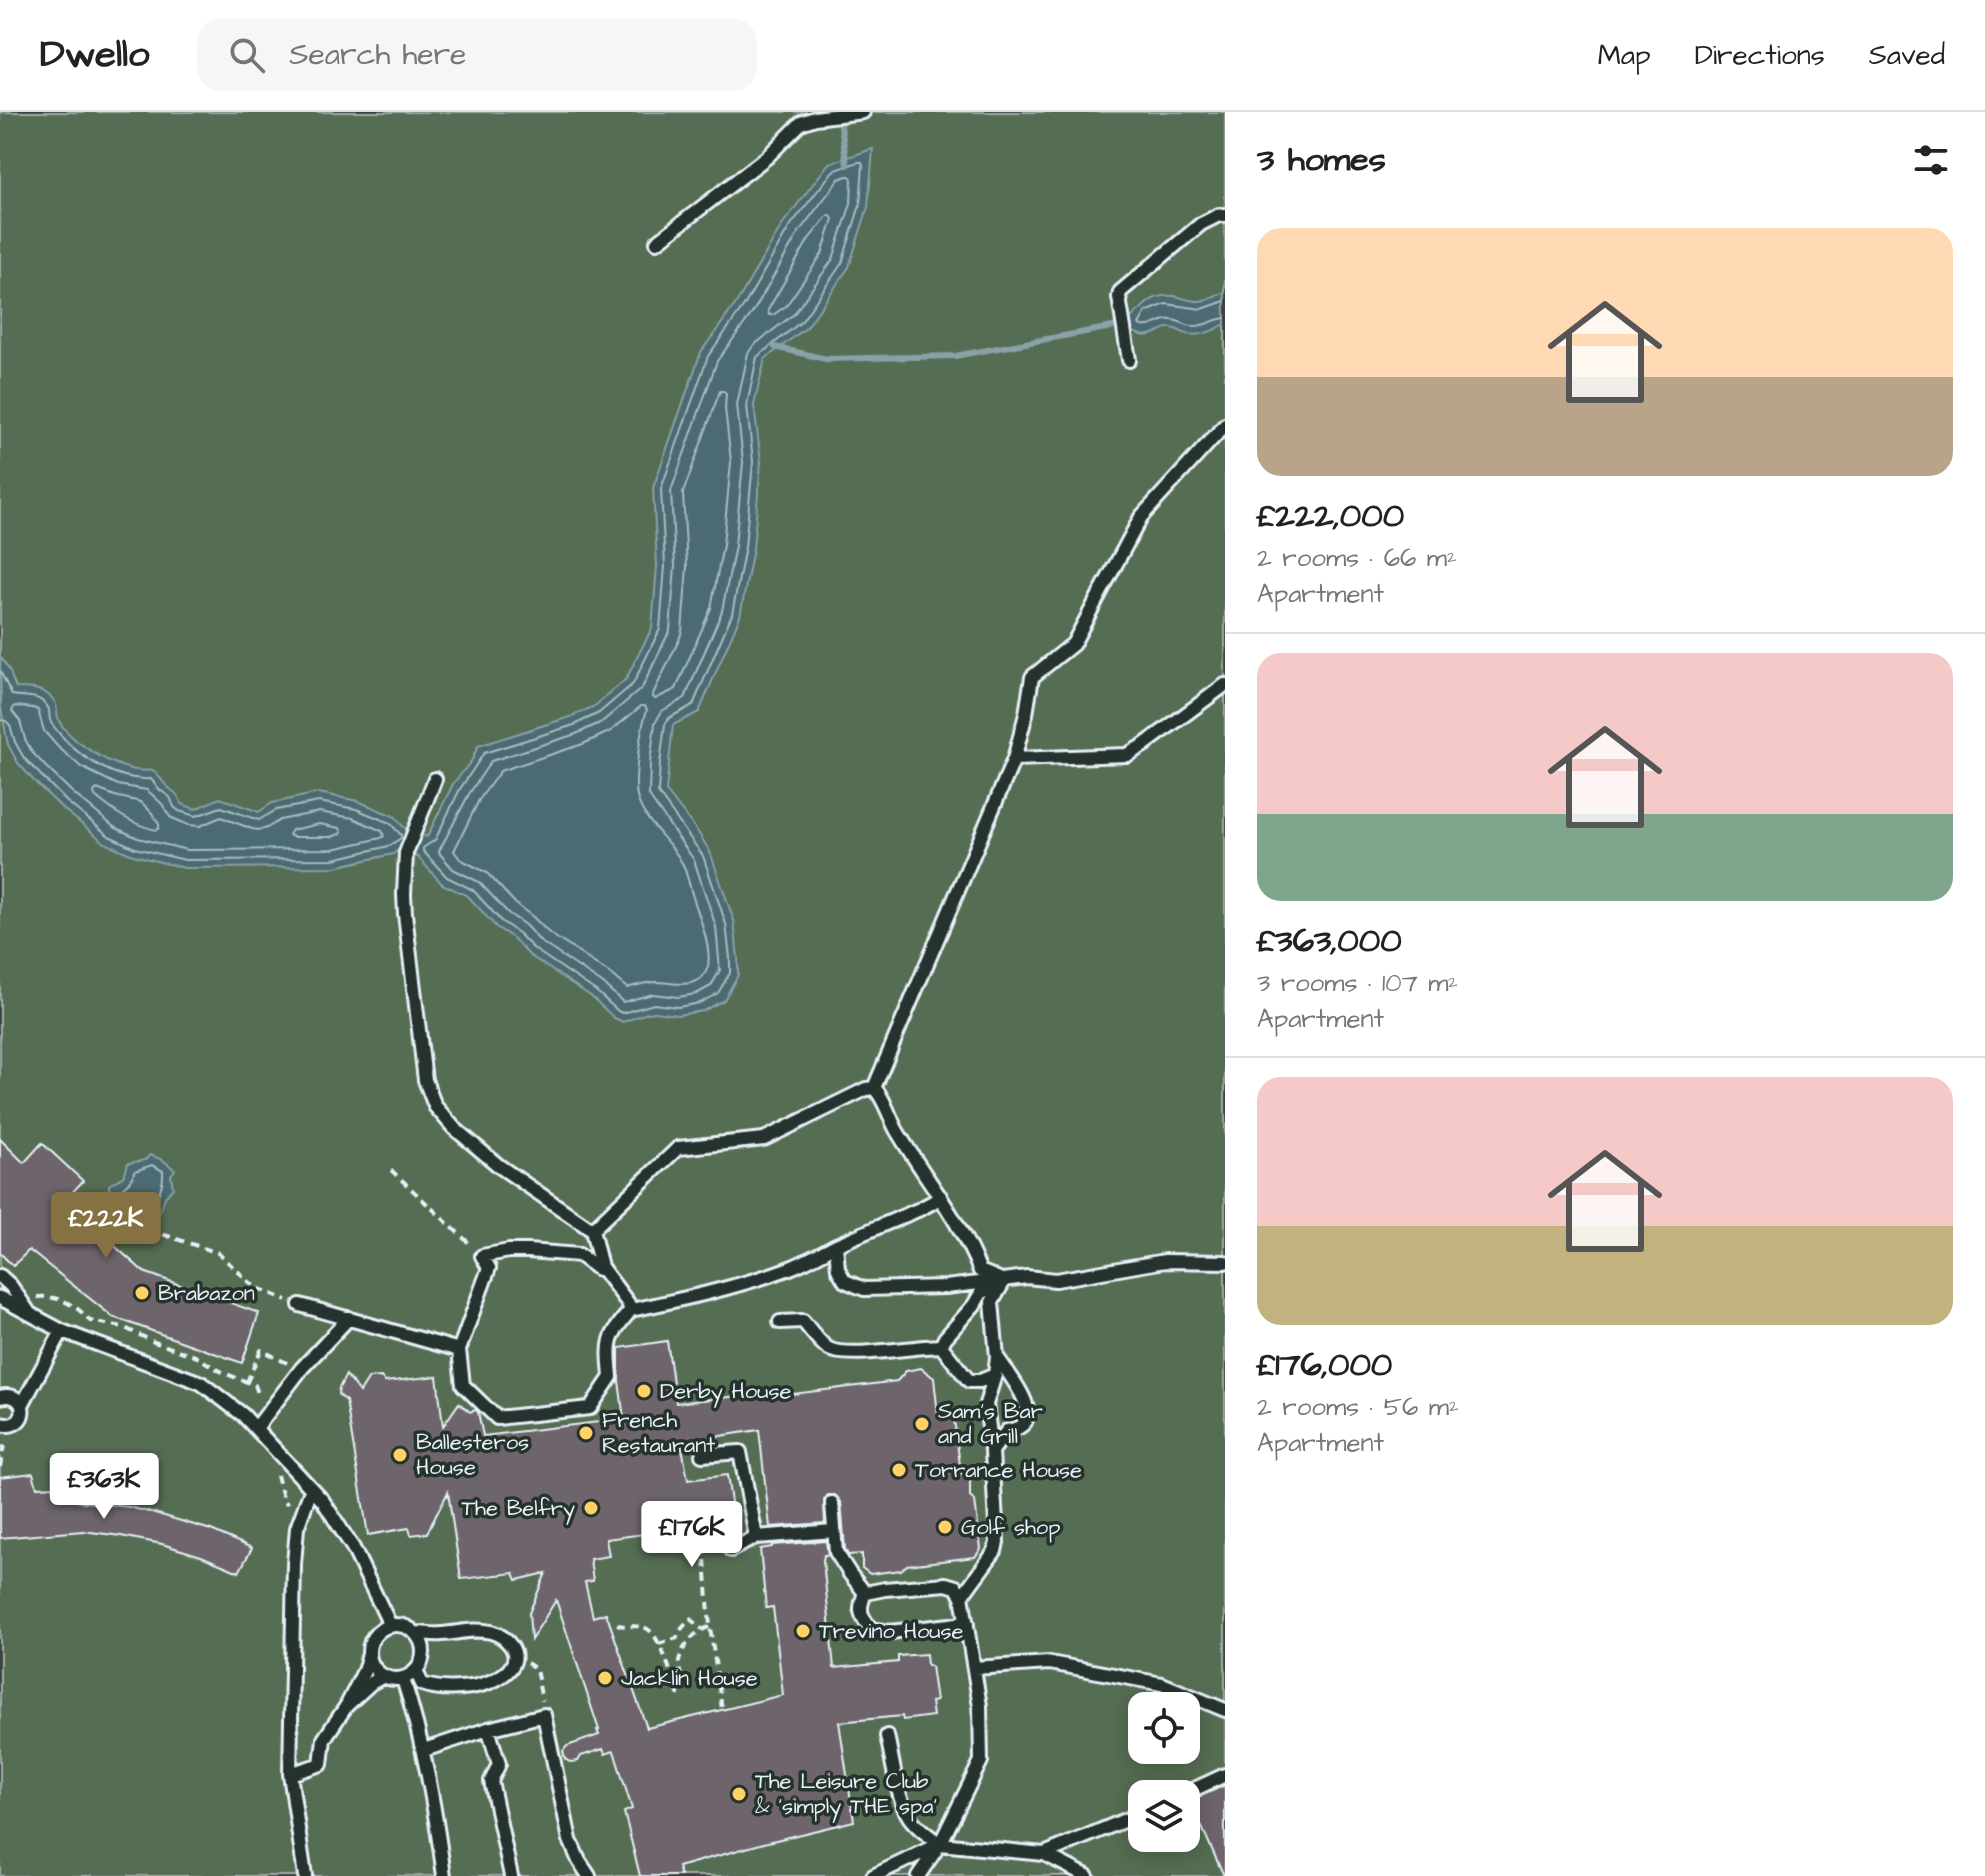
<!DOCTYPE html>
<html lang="en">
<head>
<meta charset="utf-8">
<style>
	body { margin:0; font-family:"Architects Daughter",sans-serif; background:#f6f6f6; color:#222; height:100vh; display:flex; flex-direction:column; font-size:30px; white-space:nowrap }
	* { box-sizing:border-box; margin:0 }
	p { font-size:26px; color:#767676 }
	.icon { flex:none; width:44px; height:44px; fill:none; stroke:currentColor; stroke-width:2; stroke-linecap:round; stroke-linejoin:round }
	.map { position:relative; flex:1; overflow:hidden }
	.details { display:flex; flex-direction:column; background:#fff; width:760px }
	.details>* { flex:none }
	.buttons { position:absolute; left:1128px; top:1580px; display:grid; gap:16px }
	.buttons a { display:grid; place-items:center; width:72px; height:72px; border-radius:16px; background:#fff; box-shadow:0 4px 20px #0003; font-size:40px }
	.price { position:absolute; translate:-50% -68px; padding:0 18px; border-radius:8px; background:#fff; color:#222; font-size:26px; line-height:52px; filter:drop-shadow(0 2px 4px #0008) }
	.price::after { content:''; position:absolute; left:50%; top:48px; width:24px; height:18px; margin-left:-12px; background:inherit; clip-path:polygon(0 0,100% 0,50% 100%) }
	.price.active { background:#857141; color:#fff }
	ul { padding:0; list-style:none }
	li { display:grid; align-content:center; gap:16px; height:424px; padding:0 32px }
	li+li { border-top:2px solid #e0e0e0 }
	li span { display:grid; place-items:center; height:248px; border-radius:24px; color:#555 }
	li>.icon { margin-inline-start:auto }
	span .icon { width:144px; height:144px; fill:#fffc; stroke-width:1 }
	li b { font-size:34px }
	h2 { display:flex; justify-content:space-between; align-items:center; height:96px; padding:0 32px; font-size:34px }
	header { display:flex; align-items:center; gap:48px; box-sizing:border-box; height:112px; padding:0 40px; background:#fff; border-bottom:2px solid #e0e0e0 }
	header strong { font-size:38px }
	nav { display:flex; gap:44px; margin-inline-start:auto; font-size:28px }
	.search { width:560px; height:72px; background:#f6f6f6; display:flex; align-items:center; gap:20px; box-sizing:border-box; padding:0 28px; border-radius:24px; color:#767676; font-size:30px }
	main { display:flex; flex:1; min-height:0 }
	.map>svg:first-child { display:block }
	.green { fill:#556d52; stroke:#9eafa5; stroke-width:2; fill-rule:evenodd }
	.water { fill:#4b6b72; stroke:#8aa1a8; stroke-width:2 }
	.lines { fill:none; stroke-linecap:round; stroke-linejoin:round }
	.shore { stroke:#a9bbc2; stroke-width:2 }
	.stream { stroke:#8aa1a8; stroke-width:6 }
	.building { fill:#6e656c; stroke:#e8f1f8; stroke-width:2 }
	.service-casing { stroke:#e8f1f8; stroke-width:18 }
	.path { stroke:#e8f1f8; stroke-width:4; stroke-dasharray:8 6; stroke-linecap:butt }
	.service { stroke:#26332d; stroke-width:12 }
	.poi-dot { fill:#ffd166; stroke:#26332d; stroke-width:3 }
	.labels { text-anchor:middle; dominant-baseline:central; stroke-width:7; stroke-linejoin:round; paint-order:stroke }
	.poi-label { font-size:22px; fill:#e8f1f8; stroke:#26332d; text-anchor:start }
</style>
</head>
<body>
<header>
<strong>Dwello</strong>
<div class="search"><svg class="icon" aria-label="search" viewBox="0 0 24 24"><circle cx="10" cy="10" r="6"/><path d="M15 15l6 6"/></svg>Search here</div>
<nav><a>Map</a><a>Directions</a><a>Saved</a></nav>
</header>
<main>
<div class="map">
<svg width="1225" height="1764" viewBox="0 0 1225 1764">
	<rect width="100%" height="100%" fill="#3c4240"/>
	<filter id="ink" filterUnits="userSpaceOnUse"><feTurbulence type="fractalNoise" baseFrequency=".0125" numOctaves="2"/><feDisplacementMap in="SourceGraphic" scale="16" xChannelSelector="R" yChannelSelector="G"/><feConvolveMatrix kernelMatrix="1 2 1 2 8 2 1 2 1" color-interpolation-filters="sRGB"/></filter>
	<g filter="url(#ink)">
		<!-- green -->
		<path class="green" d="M0,0H1225V1764H0ZM1142,1594H1186V1638H1142ZM1142,1682H1186V1726H1142Z"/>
		<!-- water -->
		<path class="water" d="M873,37L868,95L849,155L807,215L765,247L754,293L761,350L753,437L740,504L699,600L673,613L666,679L698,720L710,740L734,809L738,846V863L724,888L703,899L678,903L655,900L647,901L623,910L614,906L592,885L529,843L513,826L496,815L468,784L442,772L418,745L400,737L393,742L335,755L184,756L133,743L105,731L62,696L34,669L18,651L8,633L1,596L0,544L9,558L16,576C26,576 38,576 47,582C62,593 54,598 59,609C71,632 126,664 151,658C159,662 159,666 165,672C174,682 175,677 182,692L195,697L220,686L259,700L272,691L319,681L358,689L396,705L403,715L427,725L453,672L472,648L478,634L570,605L595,594L626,567L652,516L657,454L653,376L701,240L737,190L784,110L829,51Z
			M1225,181V212C1214,219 1201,225 1187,222C1180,220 1176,215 1168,216C1162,217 1162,219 1156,221C1146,226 1140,223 1131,219L1129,207C1144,197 1149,181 1174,184C1182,185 1191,190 1200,189C1208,188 1216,182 1225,181Z
			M150,1043L163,1048L175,1058L171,1063L173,1076L165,1085L159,1102L152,1106C136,1101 108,1094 109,1073C122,1063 123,1071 128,1051L145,1048Z"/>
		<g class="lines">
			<!-- shore -->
			<path class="shore" d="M858,50H862L863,53L860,93L842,151L802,209L757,245L747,293L753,350L745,435L732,502L693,593L669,606L665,613L660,652L658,681L703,744L726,812L730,846V861L718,881L700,891L678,895L654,892L622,901L618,899L596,879L534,837L518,821L501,809L473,778L447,765L423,739V736L435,728L460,677L484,641L574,613L599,601L633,572L660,517L665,454L661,377L708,244L744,194L790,114L833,59Z
				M847,64H850L852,67L851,91L833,147L794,202L754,233L748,241L737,293L743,350L735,434L722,499L685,586L662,599L655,611L650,651L649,684L694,748L716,815L720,858L711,874L696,882L678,885L653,882L623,890L602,871L541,830L525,813L508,801L479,770L453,757L440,742L439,739L469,682L491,649L576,622L602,610L642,576L670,518L675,454L671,379L717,249L753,200L799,120L839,67Z
				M828,103L831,104L833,107L822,142L786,194L773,203H769L768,198L809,127Z
				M1225,189L1202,197L1166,192L1146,200L1139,212L1141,214C1152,216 1156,210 1166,208C1176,206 1183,213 1192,214C1205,215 1214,207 1225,206
				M720,279H724L726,282L725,296L731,350L723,433L711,496L676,577L655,587L653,585V582L679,528L682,519L687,455L683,381Z
				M0,559L12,583C21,585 34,583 42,589C53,597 47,601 51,611C52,612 58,620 59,621C80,647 118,669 151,667L160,678L170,685L174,695L179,699L196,704L221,695L259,708L276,698L319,690L356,697L390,711L401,723V726L389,734L334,747L185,748L135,736L109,724L67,690L24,646L15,630L10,613L6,609L0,608
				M15,594L33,596L38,598L44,619L57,634L81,655L118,673L147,678L162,692L170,705L188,713L200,714L221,705L252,717L260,718L267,716L280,708L319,700L353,706L382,719L384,724L381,726L333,737L187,738L138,726L114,715L74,682L47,656L32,640L25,627L20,609L12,599Z
				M641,594H645L647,598C641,615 632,671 638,688C646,713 672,729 683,753C688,764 690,777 694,788C699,805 718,849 703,864C691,877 672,870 657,870C646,870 637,873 627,876L609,861L549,821L533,805L516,792L487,761L460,747L454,739L479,688L500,659L583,632L611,619Z
				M97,677L115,684L141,690L152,701L159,712V716L156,718C131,712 114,700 95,684L94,680Z
				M319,712L340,716L342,721L332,725H293L289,723L292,718Z
				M152,1053L163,1059C164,1072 158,1082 154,1095L150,1097C139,1094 126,1089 119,1079L131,1068L135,1059Z"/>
			<!-- stream -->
			<path class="stream" d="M839,1L847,53
				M775,235L826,247L955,244L1123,213"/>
		</g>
		<!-- building -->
		<path class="building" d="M0,1027L24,1051L42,1031L83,1069L64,1089L144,1160L259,1201L242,1251L113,1205L29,1138L13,1154L0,1141Z
			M667,1229L676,1291L776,1280L777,1284L897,1269L906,1259L921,1256L934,1266L938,1303L948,1302L954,1307L961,1361L970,1368V1385L975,1389L981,1437L975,1445L907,1453L901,1458L870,1462L862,1456V1442L848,1443L845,1437L841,1390L835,1383H828L824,1388L825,1411L770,1415L759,1318L681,1330L688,1368L727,1363L734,1410L606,1427L609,1444L590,1447L593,1469L585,1470L593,1505L606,1501L647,1616L783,1583L773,1495L766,1496L760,1437L772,1435V1433L826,1429L828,1443H824L823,1449L834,1556L898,1550V1544L926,1542L927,1553L931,1554L936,1589L931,1590L933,1604L903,1608L902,1604L839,1610L854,1709L764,1731L678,1755L681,1764H640L624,1700L632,1697L614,1639L605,1642L603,1637L581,1644L578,1649L570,1650L565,1647L563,1639L567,1634L599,1623L597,1618H599L556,1488L531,1528L529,1501L546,1461L517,1468L514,1461L461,1467L448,1380L427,1421L411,1423L409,1416L368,1423L346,1289L338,1282L339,1276L346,1263L360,1280L369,1266L381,1265L385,1270L437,1264L443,1314L459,1291L470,1300L476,1298L478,1300L483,1324L624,1307L619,1269V1236Z
			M33,1361L37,1375L76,1373L77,1389L129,1395L148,1400V1399L211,1418L252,1436L239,1460L201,1444L162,1432L121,1424L83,1419L0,1426V1365Z
			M1225,1673V1764H1224L1190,1689Z"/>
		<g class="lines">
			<defs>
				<path id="service" d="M657,130L767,45L801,11L815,6L863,0
					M1129,248L1119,185L1120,180L1201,112L1219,103H1225
					M1014,647L1127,643L1144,633L1225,573
					M435,667L406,741L404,782L405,802L425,968L435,994L454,1016L499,1054L592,1118L678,1036L764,1027L866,977L874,976C884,985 890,1007 897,1019C925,1066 960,1108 980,1159L1004,1169L992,1190L997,1245L995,1263L986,1292L992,1339L997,1430L995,1439L962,1484
					M874,976L1014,647L1026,602L1032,565L1073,532L1141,405L1225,313
					M836,1133L920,1097L933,1090L940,1084
					M0,1164L11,1174L28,1199
					M0,1186L62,1219L201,1271L243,1303L323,1389L353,1436L390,1513
					M300,1193L459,1238L489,1156L482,1144L509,1139H528L579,1143L598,1157L601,1155L592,1118
					M631,1198C684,1187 739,1175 790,1156C806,1150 821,1141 836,1133L838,1157L845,1169L864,1177L946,1175L1027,1165L1056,1168L1165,1149L1225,1150
					M780,1210L803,1209C809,1216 821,1233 829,1237C847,1247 917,1234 941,1234L969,1269H980L995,1263
					M941,1234L945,1226L974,1193L981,1181L998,1172
					M459,1238L463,1273L497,1306L590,1296L611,1265C608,1230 607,1225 631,1198L628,1191L601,1155
					M0,1285C30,1277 30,1320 0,1312
					M22,1293L62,1219
					M256,1316L302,1256L349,1206
					M992,1339L1007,1319C1052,1312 1010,1264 997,1245
					M702,1343L740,1340L756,1425
					M832,1391L836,1440L850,1462L865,1481
					M731,1438L756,1425L834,1419
					M369 1540a27 27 0 1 1 54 0a27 27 0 1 1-54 0Z
					M369,1542L364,1559L347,1593L371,1571L384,1564
					M974,1556L1050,1551L1162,1572L1225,1598
					M416,1559L422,1572C436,1577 456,1577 471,1575C490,1573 526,1557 511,1534C506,1527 499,1522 491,1520C473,1516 459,1521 442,1522C433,1523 425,1521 417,1521
					M403,1567C424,1631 435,1697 444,1764
					M488,1617L499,1652L491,1669L511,1764
					M887,1624C893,1648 896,1686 910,1706C918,1717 929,1724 940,1732
					M424,1638L488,1617L544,1603L570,1728L579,1749L589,1764
					M290,1662L294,1452L297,1416L311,1378
					M1184,1682L1225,1663
					M1044,1742L1087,1764
					M305,1764L290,1662L321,1652L324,1627L347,1593
					M873,1764L940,1732L1044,1742L1142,1701
					M918,1764L940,1732L981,1649L980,1594L962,1484L956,1475L946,1472L885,1477L865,1481C858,1498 860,1503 871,1517L890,1520L967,1511"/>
			</defs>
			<!-- service casing -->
			<use href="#service" class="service-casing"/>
			<!-- path -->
			<path class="path" d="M391,1058L472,1134
				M76,1081L100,1101L218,1141L255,1175L287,1188
				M37,1185C58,1183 77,1193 90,1209L123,1215L154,1230L195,1244L224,1261L255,1273L259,1284
				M247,1270L261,1238L289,1252
				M0,1355L5,1328
				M277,1363L284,1389L288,1392
				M703,1420L710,1515L722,1597
				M617,1512C626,1516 634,1513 643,1515C660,1518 672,1567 678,1582L682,1583C686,1571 678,1561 679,1549C682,1534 696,1518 710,1515
				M659,1532L677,1526L678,1521L690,1507L702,1517
				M527,1551L536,1557L542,1589"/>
			<!-- service -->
			<use href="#service" class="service"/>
		</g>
	</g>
	<!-- markers -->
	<g class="poi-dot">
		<circle cx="142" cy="1181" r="8"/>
		<circle cx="644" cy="1279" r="8"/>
		<circle cx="922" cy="1312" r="8"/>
		<circle cx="586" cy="1321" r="8"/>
		<circle cx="400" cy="1343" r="8"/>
		<circle cx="899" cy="1358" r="8"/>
		<circle cx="591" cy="1396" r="8"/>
		<circle cx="945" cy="1415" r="8"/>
		<circle cx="803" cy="1519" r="8"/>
		<circle cx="605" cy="1566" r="8"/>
		<circle cx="739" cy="1682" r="8"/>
	</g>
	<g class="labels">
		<!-- poi labels -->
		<g class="poi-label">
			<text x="158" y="1181">Brabazon</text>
			<text x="660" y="1279">Derby House</text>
			<text x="938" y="1299">Sam's Bar<tspan x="938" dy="25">and Grill</tspan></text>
			<text x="602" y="1308">French<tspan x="602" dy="25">Restaurant</tspan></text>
			<text x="416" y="1330">Ballesteros<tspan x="416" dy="25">House</tspan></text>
			<text x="915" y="1358">Torrance House</text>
			<text x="575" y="1396" text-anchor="end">The Belfry</text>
			<text x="961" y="1415">Golf shop</text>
			<text x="819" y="1519">Trevino House</text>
			<text x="621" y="1566">Jacklin House</text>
			<text x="755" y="1669">The Leisure Club<tspan x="755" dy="25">&amp; 'simply THE spa'</tspan></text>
		</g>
	</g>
</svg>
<div class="buttons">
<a><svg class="icon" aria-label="locate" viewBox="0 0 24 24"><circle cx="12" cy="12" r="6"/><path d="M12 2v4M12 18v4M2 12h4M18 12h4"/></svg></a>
<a><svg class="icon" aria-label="layers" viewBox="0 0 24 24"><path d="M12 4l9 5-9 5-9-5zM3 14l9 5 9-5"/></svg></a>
</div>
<b class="price active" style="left:106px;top:1148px">£222K</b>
<b class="price" style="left:104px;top:1409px">£363K</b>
<b class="price" style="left:692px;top:1457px">£176K</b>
</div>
<section class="details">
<h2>3 homes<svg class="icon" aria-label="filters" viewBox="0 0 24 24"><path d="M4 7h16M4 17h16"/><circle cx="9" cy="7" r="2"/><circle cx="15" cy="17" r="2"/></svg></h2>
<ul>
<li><span style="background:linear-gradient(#ffd9b3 60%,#b9a48a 0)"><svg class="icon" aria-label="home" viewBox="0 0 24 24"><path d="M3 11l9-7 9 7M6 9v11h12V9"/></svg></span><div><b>£222,000</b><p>2 rooms · 66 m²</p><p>Apartment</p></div></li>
<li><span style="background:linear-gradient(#f6c9c9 65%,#7fa58c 0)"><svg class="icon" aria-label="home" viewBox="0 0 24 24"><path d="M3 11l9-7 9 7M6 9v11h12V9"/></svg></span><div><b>£363,000</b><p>3 rooms · 107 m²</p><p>Apartment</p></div></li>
<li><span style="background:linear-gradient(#f6c9c9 60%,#c2b280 0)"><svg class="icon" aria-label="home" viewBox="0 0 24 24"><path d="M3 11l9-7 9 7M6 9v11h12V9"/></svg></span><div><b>£176,000</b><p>2 rooms · 56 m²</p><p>Apartment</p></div></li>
</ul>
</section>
</main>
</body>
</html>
